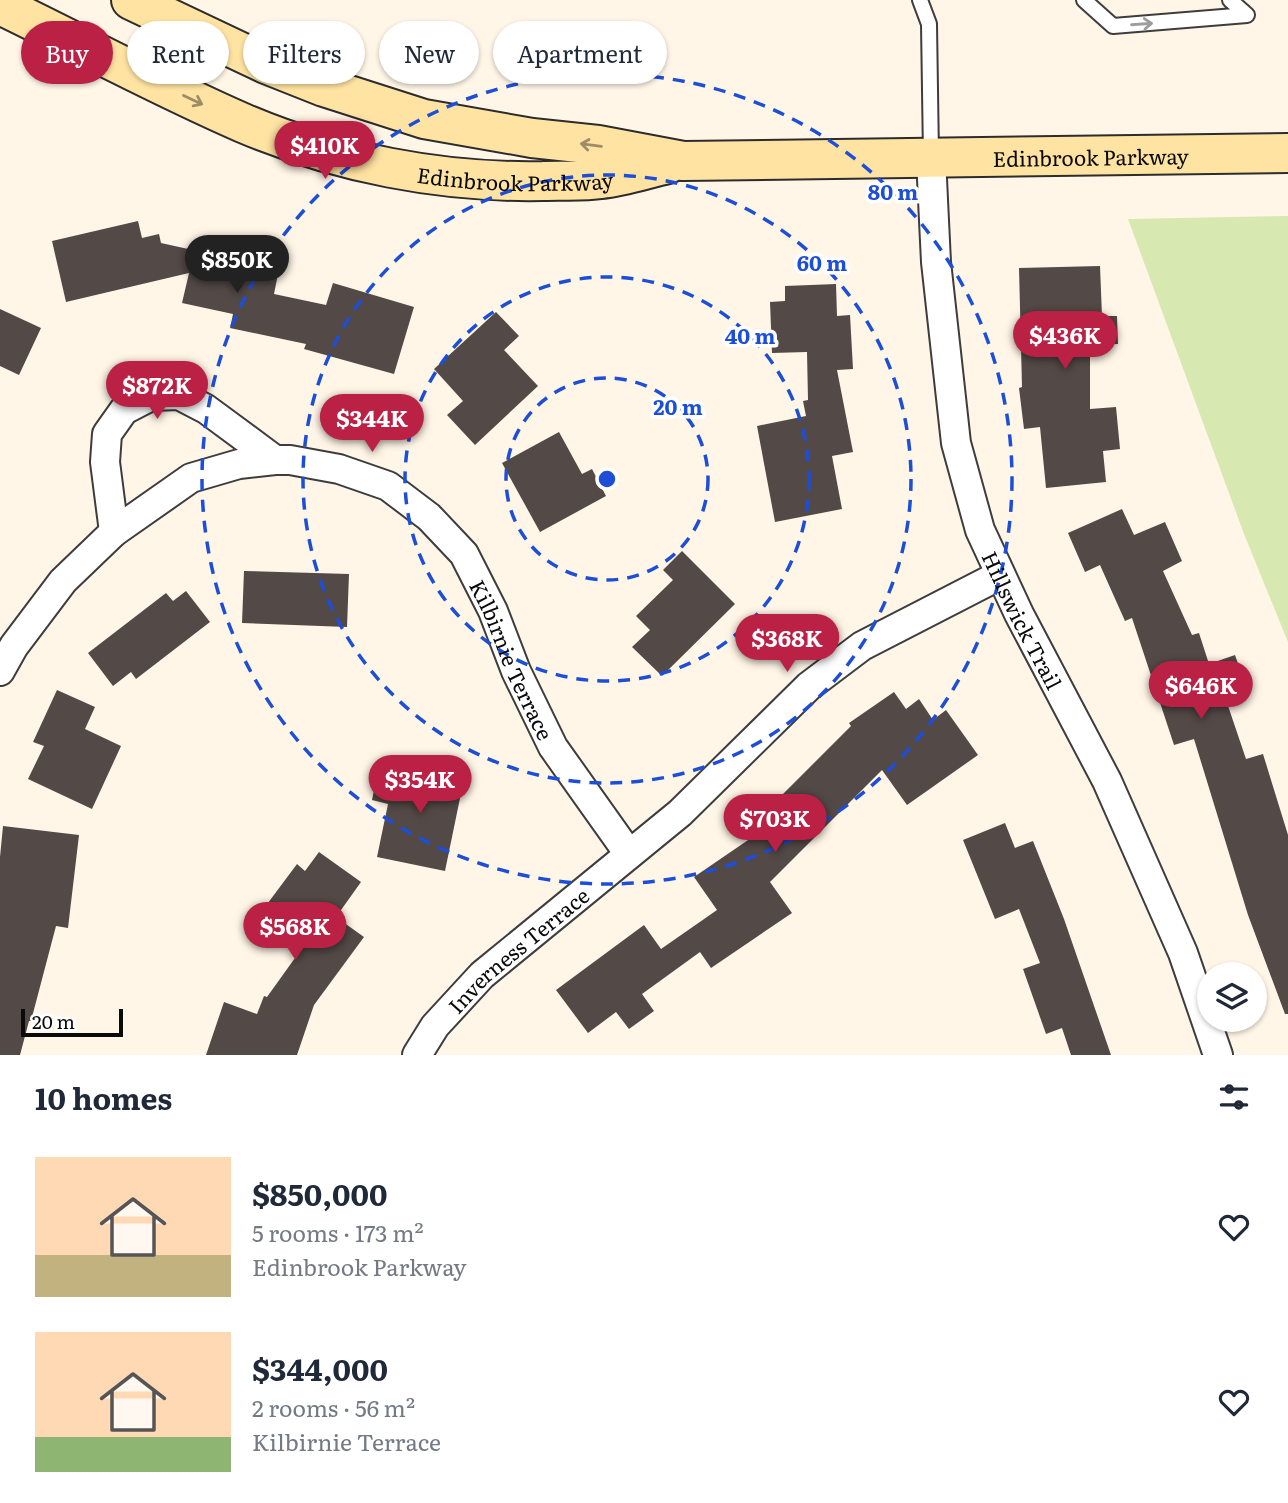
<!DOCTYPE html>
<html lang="en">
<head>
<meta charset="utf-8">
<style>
	body { margin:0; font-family:Literata,serif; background:#f6f6f7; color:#1f2937; height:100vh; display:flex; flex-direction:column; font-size:26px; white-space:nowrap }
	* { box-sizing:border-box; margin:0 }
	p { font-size:23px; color:#747a83 }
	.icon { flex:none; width:38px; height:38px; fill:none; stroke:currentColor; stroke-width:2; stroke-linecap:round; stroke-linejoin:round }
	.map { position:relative; height:1055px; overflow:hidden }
	.panel { display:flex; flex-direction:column; background:#fff; flex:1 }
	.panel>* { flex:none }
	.hud { position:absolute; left:21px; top:21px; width:700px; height:63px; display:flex; gap:14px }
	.buttons { position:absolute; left:1197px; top:962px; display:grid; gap:14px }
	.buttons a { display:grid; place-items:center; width:70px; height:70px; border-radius:50%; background:#fff; box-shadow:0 2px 5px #0004; font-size:35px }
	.scale { position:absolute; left:21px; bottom:18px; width:102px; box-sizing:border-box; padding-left:7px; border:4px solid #0a0a0a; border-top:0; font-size:19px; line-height:24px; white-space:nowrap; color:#0a0a0a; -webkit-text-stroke:5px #fff; paint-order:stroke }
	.price { position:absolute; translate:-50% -60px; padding:0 16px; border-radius:24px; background:#ba2145; color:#fff; font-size:23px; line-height:46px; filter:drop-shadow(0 2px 4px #0008) }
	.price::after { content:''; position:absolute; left:50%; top:42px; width:21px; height:16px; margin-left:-10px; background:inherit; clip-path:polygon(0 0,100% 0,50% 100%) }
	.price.current { background:#222; color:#fff }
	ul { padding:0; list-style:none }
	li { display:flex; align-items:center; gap:21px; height:175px; padding:0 35px }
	li span { display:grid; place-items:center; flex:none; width:196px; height:140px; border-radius:0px; color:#555 }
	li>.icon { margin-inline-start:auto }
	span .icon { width:84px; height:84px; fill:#fffc; stroke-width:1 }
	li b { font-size:30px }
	h2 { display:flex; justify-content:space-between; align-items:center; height:84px; padding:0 35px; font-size:30px }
	.pill { padding:0 24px; border-radius:32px; background:#fff; box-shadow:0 2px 5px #0004; font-size:24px; line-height:63px }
	.pill.current { background:#ba2145; color:#fff }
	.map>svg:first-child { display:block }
	.green { fill:#d8e8b1 }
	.building { fill:#534946 }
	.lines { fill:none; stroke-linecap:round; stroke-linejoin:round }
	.lane-casing { stroke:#3d3d3d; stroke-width:18 }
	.street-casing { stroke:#3d3d3d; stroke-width:32 }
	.secondary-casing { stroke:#2c2c2c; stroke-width:42 }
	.lane { stroke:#fff; stroke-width:14 }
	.street { stroke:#fff; stroke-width:28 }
	.secondary { stroke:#ffe3a2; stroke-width:38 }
	.oneway { stroke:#9d9d9d }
	.oneway2 { stroke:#9d8c65 }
	.ring { fill:none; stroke:#1d4ed8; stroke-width:3.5; stroke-dasharray:12 9 }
	.labels { text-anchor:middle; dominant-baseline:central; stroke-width:7; stroke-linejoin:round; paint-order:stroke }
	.street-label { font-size:21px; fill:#0a0a0a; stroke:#fff }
	.centre { fill:#1d4ed8; stroke:#fff; stroke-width:3.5 }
	.ring-label { font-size:21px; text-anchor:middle; font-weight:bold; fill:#1d4ed8; stroke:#fff; stroke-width:7; stroke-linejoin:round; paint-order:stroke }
</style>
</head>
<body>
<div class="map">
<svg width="1288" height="1055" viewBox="0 0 1288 1055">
	<rect width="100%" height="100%" fill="#fff6e7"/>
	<!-- green -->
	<path class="green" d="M1288,216V642L1244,534L1128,219Z"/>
	<!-- building -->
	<path class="building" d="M138,221L142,238L159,234L161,243L279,269L274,294L326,305L333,283L414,307L394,374L304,349L306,344L230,328L233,314L182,303L189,273L66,302L52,241Z
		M1100,266L1102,316H1117L1118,344L1090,345V409L1116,407L1120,449L1103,451L1106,482L1046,488L1040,427L1024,429L1019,388L1022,387L1019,268Z
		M836,284L837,316L850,315L853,369L837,370L853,452L832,456L842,509L775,522L757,426L806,416L803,401L808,400L807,352L772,353L770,302L785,301V286Z
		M0,309L41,328L19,375L0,366Z
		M496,312L519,336L504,350L538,386L475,445L447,415L463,401L434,369Z
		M559,432L582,474L592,469L606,496L540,532L502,463Z
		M1122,509L1134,535L1165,522L1182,561L1163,571L1192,635L1199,633L1209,664L1235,655L1244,681L1222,688L1246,759L1263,754L1288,835V1014H1285L1248,915L1194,739L1174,745L1132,618L1125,621L1100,565L1085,572L1068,533Z
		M682,551L735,604L662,676L632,647L650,630L636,616L673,580L663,570Z
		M244,571L349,574L347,627L242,623Z
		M186,591L210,622L136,679L131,672L113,686L88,653L166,593L173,601Z
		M57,690L95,707L85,729L121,746L92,809L28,779L44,746L33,742Z
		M894,692L906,709L919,699L933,720L946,710L978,755L907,805L882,770L770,882L792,913L711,968L700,952L642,994L654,1011L629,1029L616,1012L588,1033L556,990L644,925L661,949L717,910L694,877L754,836L748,829L851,726L849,723Z
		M425,760L466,769L445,871L377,857L388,804L372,800L378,771L421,780Z
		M1005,823L1015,848L1033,841L1064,919L1111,1055H1071L1062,1028L1046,1034L1023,969L1040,963L1019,909L995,919L963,840Z
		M3,826L79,835L68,928L56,926L31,1021H29L20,1055H0V857Z
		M319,852L361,882L336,917L364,937L314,1005L297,1055H206L224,1002L257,1014L264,996L267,997L300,951L256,919L297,864L305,871Z"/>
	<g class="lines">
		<defs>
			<path id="lane" d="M920,0L929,24L931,156
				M1084,0L1113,26L1247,15L1230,0"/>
			<g id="street">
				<path id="s1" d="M931,158L936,262L956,443L980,530L1019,614L1107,781L1183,953L1218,1055"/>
				<path d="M114,532L105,462L107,434L124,410L151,396L179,395L206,409L275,460"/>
				<path id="s2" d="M0,671L14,646L63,581L114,532L191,478L239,464L275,460H290L339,469L388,486L429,517L464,554L493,611L516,671L553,747L629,854"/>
				<path id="s3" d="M417,1055L435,1026L482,975L680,813L809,686L862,646L1000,575"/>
			</g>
			<g id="secondary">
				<path id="s4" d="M131,0L266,64L324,87L424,119L532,138L598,145L683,161L1288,153"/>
				<path id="s5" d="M0,5C81,44 160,87 243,123C337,163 441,183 543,181C562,180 582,182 601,179C623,177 646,169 668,164"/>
			</g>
		</defs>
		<!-- lane casing -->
		<use href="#lane" class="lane-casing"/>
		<!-- street casing -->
		<use href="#street" class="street-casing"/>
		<!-- secondary casing -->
		<use href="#secondary" class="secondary-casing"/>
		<!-- lane -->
		<use href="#lane" class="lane"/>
		<!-- street -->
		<use href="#street" class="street"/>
		<!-- secondary -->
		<use href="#secondary" class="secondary"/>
	</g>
	<!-- one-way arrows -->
	<defs><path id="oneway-shaft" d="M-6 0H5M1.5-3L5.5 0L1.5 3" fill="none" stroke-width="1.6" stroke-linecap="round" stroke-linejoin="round" transform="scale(1.75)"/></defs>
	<use class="oneway" href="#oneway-shaft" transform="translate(1142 24) rotate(-4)"/>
	<g class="oneway2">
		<use href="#oneway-shaft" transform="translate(193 100) rotate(25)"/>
		<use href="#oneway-shaft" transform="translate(591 145) rotate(-173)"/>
	</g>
	<!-- distance rings -->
	<g class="ring">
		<circle cx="607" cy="479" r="101"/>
		<circle cx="607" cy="479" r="202"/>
		<circle cx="607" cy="479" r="304"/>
		<circle cx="607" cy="479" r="405"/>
	</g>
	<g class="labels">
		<!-- street labels -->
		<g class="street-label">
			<text stroke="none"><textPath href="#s4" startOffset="987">Edinbrook Parkway</textPath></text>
			<text stroke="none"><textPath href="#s5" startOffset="550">Edinbrook Parkway</textPath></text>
			<text stroke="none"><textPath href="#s1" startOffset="476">Hillswick Trail</textPath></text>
			<text stroke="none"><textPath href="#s2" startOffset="696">Kilbirnie Terrace</textPath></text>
			<text stroke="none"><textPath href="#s3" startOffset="147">Inverness Terrace</textPath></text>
		</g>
	</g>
	<circle cx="607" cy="479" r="10" class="centre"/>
	<g class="ring-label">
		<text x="893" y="200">80 m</text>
		<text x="822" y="271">60 m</text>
		<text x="750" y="344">40 m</text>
		<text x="678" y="415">20 m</text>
	</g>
</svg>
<div class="buttons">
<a><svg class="icon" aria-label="layers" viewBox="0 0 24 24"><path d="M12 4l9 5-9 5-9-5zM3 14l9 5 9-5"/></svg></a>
</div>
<div class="scale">20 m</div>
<b class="price" style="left:325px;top:181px">$410K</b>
<b class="price current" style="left:237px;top:295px">$850K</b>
<b class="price" style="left:1065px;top:371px">$436K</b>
<b class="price" style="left:157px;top:421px">$872K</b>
<b class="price" style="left:372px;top:454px">$344K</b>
<b class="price" style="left:787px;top:674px">$368K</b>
<b class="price" style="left:1201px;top:721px">$646K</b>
<b class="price" style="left:420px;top:815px">$354K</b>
<b class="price" style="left:775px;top:854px">$703K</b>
<b class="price" style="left:295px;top:962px">$568K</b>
<div class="hud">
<a class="pill current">Buy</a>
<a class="pill">Rent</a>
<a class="pill">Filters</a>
<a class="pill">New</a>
<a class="pill">Apartment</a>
</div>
</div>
<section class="panel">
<h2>10 homes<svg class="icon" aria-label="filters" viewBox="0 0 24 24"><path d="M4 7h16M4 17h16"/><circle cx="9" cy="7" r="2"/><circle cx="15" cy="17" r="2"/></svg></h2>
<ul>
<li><span style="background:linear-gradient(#ffd9b3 70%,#c2b280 0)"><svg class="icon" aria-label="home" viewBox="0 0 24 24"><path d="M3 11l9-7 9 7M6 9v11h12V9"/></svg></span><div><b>$850,000</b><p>5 rooms · 173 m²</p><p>Edinbrook Parkway</p></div><svg class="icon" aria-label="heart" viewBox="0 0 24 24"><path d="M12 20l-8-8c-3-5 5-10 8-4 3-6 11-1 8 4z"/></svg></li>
<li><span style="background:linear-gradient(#ffd9b3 75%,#8fb573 0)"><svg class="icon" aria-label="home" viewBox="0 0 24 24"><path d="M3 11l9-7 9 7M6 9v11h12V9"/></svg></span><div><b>$344,000</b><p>2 rooms · 56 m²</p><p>Kilbirnie Terrace</p></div><svg class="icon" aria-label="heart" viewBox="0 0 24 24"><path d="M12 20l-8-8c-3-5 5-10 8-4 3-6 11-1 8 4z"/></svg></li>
</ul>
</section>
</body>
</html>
